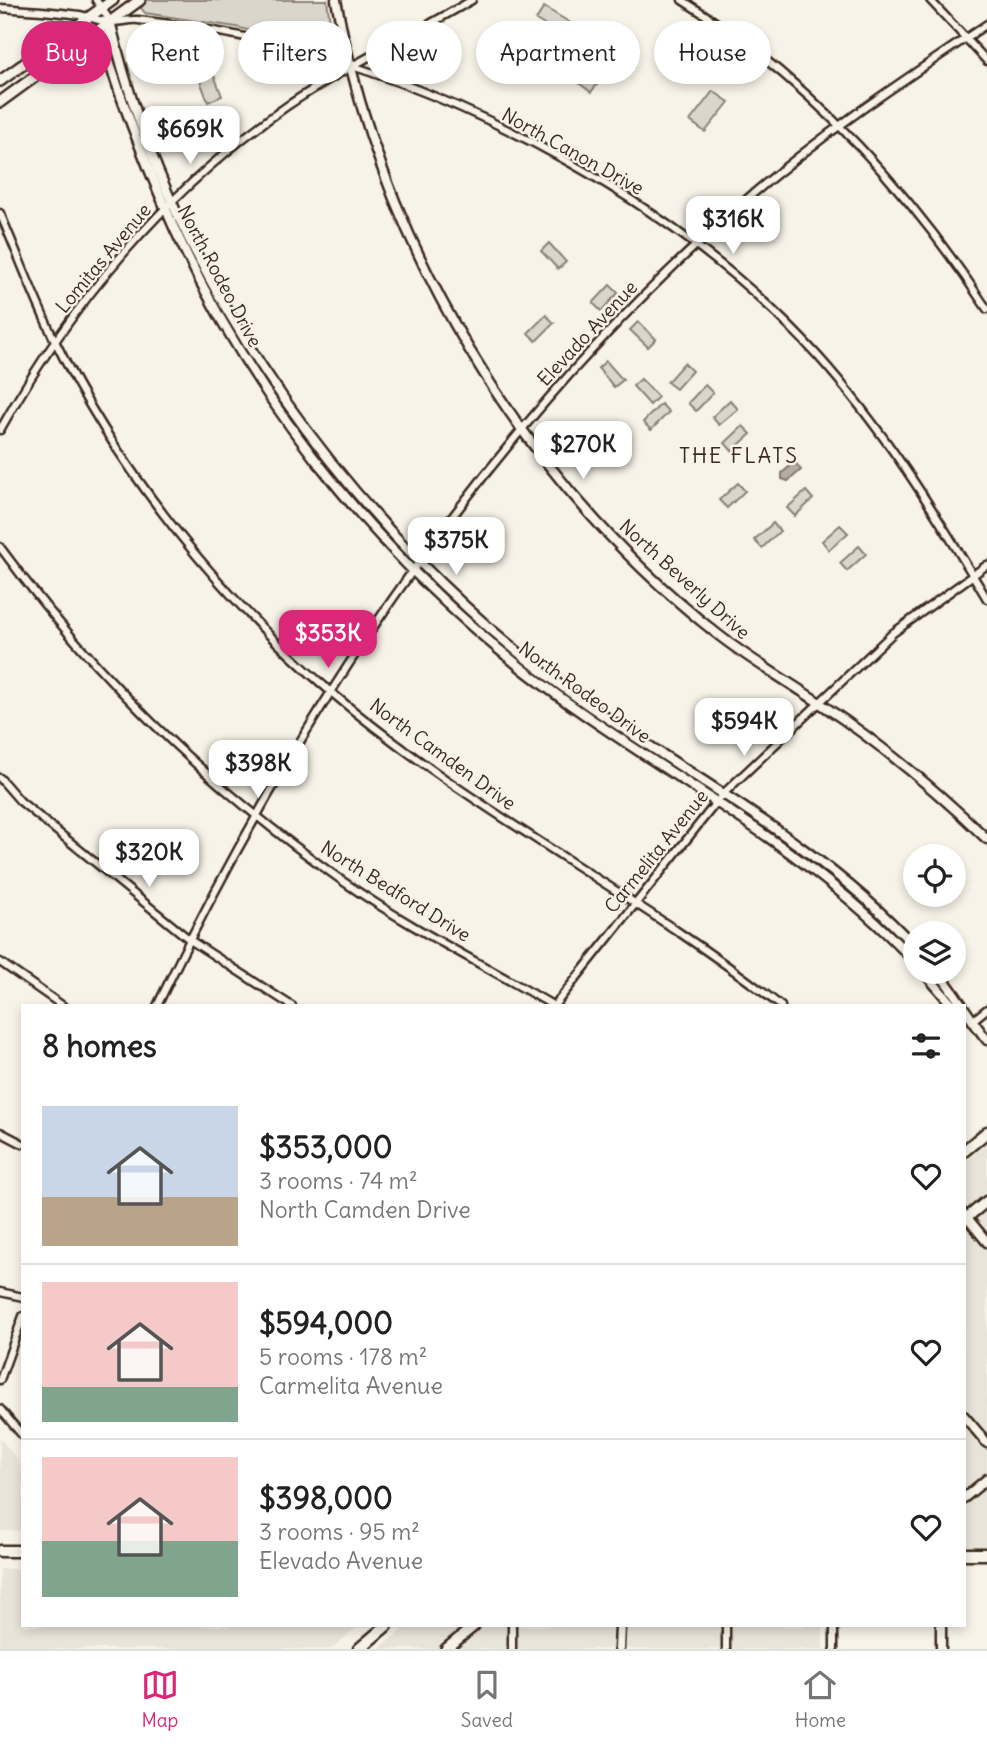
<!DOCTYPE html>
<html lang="en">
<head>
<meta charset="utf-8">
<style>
	body { margin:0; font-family:Delius,sans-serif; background:#f2f2f2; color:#222; height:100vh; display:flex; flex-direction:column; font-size:26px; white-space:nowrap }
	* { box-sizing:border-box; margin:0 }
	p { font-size:23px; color:#767676 }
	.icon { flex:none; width:38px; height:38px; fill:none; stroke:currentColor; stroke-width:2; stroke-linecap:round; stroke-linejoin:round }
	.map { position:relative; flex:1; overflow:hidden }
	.panel { position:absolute; left:21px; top:1004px; width:945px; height:623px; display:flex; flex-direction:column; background:#fff; border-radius:0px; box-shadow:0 4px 10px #0003 }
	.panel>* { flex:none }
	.banner { position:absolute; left:21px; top:21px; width:945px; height:63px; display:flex; gap:14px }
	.tools { position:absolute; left:903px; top:844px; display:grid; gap:14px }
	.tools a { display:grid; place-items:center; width:63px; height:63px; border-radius:50%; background:#fff; box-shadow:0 4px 10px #0003; font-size:35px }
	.price { position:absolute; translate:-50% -60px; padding:0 16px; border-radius:14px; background:#fff; color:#222; font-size:23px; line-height:46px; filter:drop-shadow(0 2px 4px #0008) }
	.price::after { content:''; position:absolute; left:50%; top:42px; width:21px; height:16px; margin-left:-10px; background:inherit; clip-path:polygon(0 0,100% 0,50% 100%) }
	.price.active { background:#db2777; color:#fff }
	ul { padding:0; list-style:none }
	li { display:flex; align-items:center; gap:21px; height:175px; padding:0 21px }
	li+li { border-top:2px solid #e0e0e0 }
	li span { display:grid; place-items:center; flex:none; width:196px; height:140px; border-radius:0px; color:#555 }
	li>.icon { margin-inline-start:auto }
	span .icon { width:84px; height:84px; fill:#fffc; stroke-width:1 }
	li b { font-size:30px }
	h2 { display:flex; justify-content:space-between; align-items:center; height:84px; padding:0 21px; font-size:30px }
	.pill { padding:0 24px; border-radius:32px; background:#fff; box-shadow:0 4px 10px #0003; font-size:24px; line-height:63px }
	.pill.active { background:#db2777; color:#fff }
	.tabs { display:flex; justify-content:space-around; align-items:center; height:98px; border-top:2px solid #e0e0e0; background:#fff; font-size:19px; color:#767676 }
	.tabs a { display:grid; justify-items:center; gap:4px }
	.tabs .active { color:#db2777 }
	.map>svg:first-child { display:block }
	.built { fill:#e9e4d9 }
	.green { fill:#dbd6cb; stroke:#8b8074; stroke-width:2 }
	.water { fill:#b4aca0; stroke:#84786c; stroke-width:2 }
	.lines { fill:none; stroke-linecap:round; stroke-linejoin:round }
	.minor-casing { stroke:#3b2a1e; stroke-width:11 }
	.tertiary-casing { stroke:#3b2a1e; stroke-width:13 }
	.secondary-casing { stroke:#3b2a1e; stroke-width:14 }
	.primary-casing { stroke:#3b2a1e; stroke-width:15 }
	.minor { stroke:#f7f3e8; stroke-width:6 }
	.tertiary { stroke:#f7f3e8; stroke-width:8 }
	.secondary { stroke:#f7f3e8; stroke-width:9 }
	.primary { stroke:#f7f3e8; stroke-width:10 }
	.labels { text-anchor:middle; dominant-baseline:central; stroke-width:5; stroke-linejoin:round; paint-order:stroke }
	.street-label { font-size:19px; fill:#3b2a1e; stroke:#f7f3e8 }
	.neighbourhood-label { font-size:21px; letter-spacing:2px; fill:#3b2a1e; stroke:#f7f3e8 }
</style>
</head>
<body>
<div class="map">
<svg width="987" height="1649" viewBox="0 0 987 1649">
	<rect width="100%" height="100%" fill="#f7f3e8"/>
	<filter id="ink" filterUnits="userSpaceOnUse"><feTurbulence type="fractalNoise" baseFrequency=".0143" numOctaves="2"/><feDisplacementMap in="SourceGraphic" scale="14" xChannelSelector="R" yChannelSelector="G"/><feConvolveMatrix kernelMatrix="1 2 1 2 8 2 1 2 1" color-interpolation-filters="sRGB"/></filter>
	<g filter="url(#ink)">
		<!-- built -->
		<path class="built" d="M987,1143V1547H964V1162Z
			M0,1438L17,1459L23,1473V1530L0,1531Z
			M0,1569H23V1626H358L331,1649H0Z
			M407,1626H823V1649H378Z"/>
		<!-- green -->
		<path class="green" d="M147,0H327L332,38L327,45L318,48L236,27L145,13L141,8Z
			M544,7L574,25L566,38L536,20Z
			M575,55L603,77L591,92L563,71Z
			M210,65L222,96L208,102L196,70Z
			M713,91L729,102L705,132L690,121Z
			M549,243L566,262L558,269L541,251Z
			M610,285L618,293L601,311L593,303Z
			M546,315L554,323L536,341L528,333Z
			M638,322L656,339L648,347L630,330Z
			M606,361L623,380L614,387L598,368Z
			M684,363L692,371L676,389L667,382Z
			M641,379L658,397L650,405L633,386Z
			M705,385L713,393L696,411L688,403Z
			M730,400L738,409L719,425L712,417Z
			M661,404L669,412L651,430L643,422Z
			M743,426L751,434L732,451L725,443Z
			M738,483L745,491L727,508L719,500Z
			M806,491L813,499L795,516L787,508Z
			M773,523L780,531L762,548L754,540Z
			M840,525L848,533L829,550L822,541Z
			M859,546L866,554L847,571L840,563Z"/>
		<!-- water -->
		<path class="water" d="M795,462L801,470L788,481L782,479V473Z"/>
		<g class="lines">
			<defs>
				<path id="minor" d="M96,0L111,22
					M682,0C806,77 907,188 987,309
					M930,0L987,61
					M0,8C26,10 53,11 79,15C89,17 98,20 108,22C118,23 128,19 138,20C185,25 231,33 276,44C469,92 683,207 817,355C883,428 937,515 987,599
					M0,213C18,255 34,298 54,339C118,470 221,598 331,692C471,811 637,893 781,1006
					M0,430C71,303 167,189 287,106C346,66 411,36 472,0
					M0,547C95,677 212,789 344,882C410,928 484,965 554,1006
					M0,778L20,801L190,940L292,1006
					M0,962L63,1006
					M157,1006C301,708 489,426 739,206C816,138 902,81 987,24
					M554,1006L723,794L893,633L987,565
					M972,1021L987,1009
					M0,1132L23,1144
					M0,1292L23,1297
					M0,1380L23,1316
					M0,1409L23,1436
					M726,1626V1649
					M512,1649V1626
					M834,1649V1626"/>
				<path id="tertiary" d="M336,0C381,244 521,479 716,633C750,660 786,680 821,704C881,744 935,789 987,839
					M111,22C109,30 106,40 106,48C108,62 115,77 119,91C132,127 146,163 161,198C248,405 403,590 588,717C701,795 821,860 915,962
					M111,25C173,286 356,537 571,693C687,776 817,841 915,947
					M923,971L953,1006
					M937,971C956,993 969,1018 987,1040
					M964,1214L987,1242
					M964,1416L987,1443
					M964,1498L987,1479
					M619,1649L620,1626
					M941,1649V1626"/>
				<path id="secondary" d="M0,81L113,0
					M0,102L140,0
					M964,1220L987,1201
					M446,1649L474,1626"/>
				<path id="primary" d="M964,1151L987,1132
					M0,1551H23
					M964,1554H987
					M359,1649L386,1626"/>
			</defs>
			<!-- minor casing -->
			<use href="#minor" class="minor-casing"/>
			<!-- tertiary casing -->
			<use href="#tertiary" class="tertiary-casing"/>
			<!-- secondary casing -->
			<use href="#secondary" class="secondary-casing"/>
			<!-- primary casing -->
			<use href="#primary" class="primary-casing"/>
			<!-- minor -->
			<use href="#minor" class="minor"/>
			<!-- tertiary -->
			<use href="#tertiary" class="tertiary"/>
			<!-- secondary -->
			<use href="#secondary" class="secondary"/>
			<!-- primary -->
			<use href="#primary" class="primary"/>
		</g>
	</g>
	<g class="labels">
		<!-- street labels -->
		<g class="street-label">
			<text transform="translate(573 151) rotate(29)">North Canon Drive</text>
			<text transform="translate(103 258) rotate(-50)">Lomitas Avenue</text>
			<text transform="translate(220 276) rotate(62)">North Rodeo Drive</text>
			<text transform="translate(587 333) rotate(-47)">Elevado Avenue</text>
			<text transform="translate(685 579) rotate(42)">North Beverly Drive</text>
			<text transform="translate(585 692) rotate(36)">North Rodeo Drive</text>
			<text transform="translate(443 754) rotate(36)">North Camden Drive</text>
			<text transform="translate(656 851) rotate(-51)">Carmelita Avenue</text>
			<text transform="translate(396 891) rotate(32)">North Bedford Drive</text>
		</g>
		<!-- neighbourhood labels -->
		<g class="neighbourhood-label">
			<text x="739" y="455">THE FLATS</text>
		</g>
	</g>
</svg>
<div class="tools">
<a><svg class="icon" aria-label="locate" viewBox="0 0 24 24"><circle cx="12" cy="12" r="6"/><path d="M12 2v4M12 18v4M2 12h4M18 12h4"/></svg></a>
<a><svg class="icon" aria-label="layers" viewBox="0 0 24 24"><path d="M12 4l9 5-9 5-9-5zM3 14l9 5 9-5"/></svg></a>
</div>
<b class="price" style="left:190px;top:166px">$669K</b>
<b class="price" style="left:733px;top:256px">$316K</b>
<b class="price" style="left:583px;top:481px">$270K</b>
<b class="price" style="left:456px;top:577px">$375K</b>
<b class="price active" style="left:328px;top:670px">$353K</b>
<b class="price" style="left:744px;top:758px">$594K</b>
<b class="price" style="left:258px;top:800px">$398K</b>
<b class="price" style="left:149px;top:889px">$320K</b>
<div class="banner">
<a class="pill active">Buy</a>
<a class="pill">Rent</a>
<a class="pill">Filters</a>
<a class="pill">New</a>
<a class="pill">Apartment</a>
<a class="pill">House</a>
</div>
<section class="panel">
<h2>8 homes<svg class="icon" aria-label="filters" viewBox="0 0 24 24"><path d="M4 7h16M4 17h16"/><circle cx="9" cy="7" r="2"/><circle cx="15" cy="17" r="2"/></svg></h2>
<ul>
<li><span style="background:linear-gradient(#c9d6e8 65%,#b9a48a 0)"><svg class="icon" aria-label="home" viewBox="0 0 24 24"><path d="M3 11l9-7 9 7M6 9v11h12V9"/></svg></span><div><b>$353,000</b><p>3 rooms · 74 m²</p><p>North Camden Drive</p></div><svg class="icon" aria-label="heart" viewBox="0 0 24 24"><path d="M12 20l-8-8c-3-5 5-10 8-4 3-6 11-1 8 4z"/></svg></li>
<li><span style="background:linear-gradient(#f6c9c9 75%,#7fa58c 0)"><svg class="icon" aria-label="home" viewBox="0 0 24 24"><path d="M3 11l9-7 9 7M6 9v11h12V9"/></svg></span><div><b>$594,000</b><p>5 rooms · 178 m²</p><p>Carmelita Avenue</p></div><svg class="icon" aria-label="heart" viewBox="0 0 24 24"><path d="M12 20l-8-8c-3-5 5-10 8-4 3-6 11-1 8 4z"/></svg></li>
<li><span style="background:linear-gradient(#f6c9c9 60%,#7fa58c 0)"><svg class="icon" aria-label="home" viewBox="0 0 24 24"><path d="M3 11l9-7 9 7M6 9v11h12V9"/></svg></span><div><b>$398,000</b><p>3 rooms · 95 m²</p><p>Elevado Avenue</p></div><svg class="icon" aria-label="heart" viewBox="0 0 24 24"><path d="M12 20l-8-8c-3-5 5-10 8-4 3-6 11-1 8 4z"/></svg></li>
</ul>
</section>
</div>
<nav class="tabs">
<a class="active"><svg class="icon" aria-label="map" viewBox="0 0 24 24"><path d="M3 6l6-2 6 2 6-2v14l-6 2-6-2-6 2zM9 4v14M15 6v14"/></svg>Map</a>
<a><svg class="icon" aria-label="saved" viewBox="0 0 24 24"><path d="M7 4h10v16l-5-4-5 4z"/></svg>Saved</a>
<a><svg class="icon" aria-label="home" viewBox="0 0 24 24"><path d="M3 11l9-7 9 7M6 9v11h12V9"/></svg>Home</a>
</nav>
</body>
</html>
